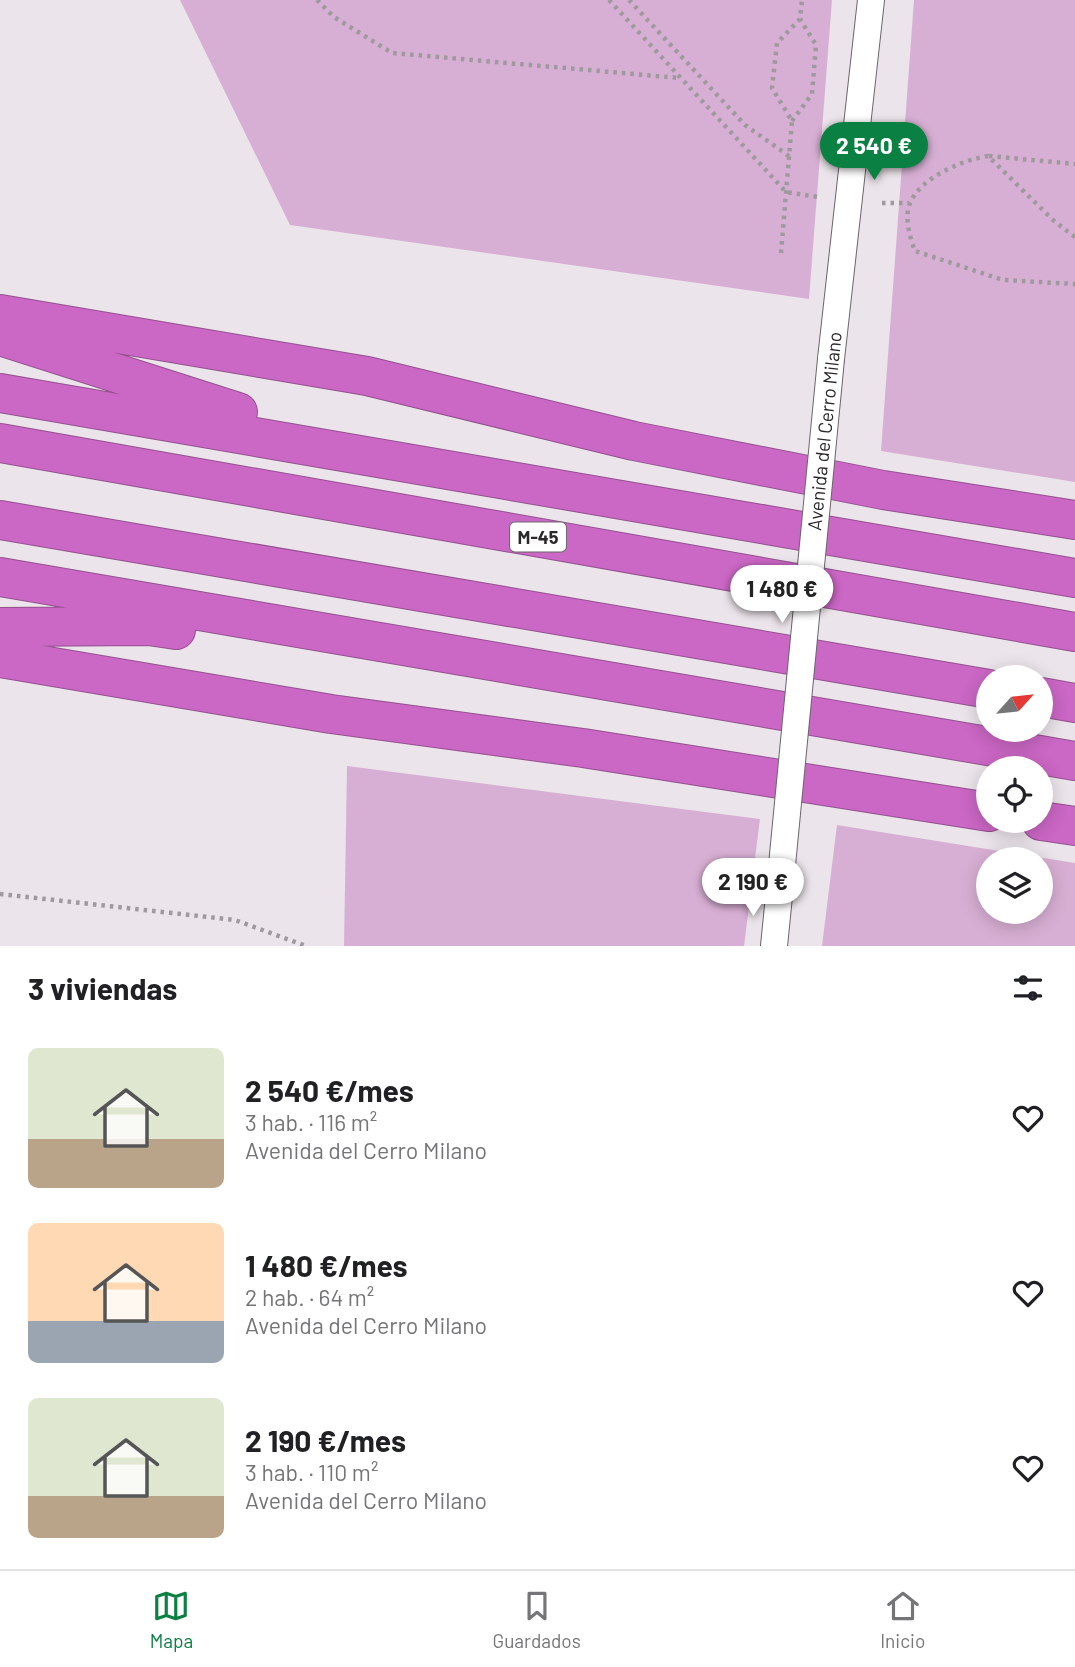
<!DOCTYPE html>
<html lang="es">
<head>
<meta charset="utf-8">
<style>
	body { margin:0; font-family:Barlow,sans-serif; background:#f2f2f2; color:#202124; height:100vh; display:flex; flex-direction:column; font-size:26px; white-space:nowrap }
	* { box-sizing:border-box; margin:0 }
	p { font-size:23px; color:#757577 }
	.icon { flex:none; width:38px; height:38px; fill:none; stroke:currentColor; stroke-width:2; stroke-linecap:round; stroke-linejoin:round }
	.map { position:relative; height:946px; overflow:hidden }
	.side { display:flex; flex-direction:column; background:#fff; flex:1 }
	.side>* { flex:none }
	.needle { width:46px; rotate:63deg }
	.buttons { position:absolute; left:976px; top:665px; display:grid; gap:14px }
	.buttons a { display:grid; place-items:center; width:77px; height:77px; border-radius:50%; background:#fff; box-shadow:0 4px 18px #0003; font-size:35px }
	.price { position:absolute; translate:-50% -60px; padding:0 16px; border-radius:24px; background:#fff; color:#222; font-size:23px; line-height:46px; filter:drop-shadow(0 2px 4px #0008) }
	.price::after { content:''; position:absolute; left:50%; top:42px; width:21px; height:16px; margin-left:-10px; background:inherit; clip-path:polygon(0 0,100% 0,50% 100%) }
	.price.selected { background:#0b8043; color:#fff }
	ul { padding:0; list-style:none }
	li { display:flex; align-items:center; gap:21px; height:175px; padding:0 28px }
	li span { display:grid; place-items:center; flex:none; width:196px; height:140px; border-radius:10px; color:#555 }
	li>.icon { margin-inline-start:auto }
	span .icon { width:84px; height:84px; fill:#fffc; stroke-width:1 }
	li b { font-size:30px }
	h2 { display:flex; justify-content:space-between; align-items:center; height:84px; padding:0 28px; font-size:30px }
	.tabs { display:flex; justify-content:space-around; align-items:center; height:98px; border-top:2px solid #e0e0e0; background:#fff; font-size:19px; color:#757577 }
	.tabs a { display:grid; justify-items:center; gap:4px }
	.tabs .selected { color:#0b8043 }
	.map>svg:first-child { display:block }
	.green { fill:#d8afd4; fill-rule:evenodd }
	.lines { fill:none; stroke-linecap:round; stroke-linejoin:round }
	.minor-casing { stroke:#6b656b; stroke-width:28 }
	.motorway-casing { stroke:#93518f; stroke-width:40 }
	.path { stroke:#9e999d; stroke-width:4.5; stroke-dasharray:3.5 5; stroke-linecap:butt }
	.minor { stroke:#fff; stroke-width:26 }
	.motorway { stroke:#cb67c5; stroke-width:38 }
	.minor-bridge-casing { stroke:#6b656b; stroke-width:28; stroke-linecap:butt }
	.minor-bridge { stroke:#fff; stroke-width:26 }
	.labels { text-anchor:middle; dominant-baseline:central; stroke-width:7; stroke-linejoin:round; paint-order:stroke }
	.shield { fill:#fff; stroke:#6b686a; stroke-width:2 }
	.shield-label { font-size:18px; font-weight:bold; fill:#2b282a }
	.street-label { font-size:19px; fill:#2b282a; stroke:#fff }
</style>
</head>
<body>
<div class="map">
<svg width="1075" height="946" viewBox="0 0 1075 946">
	<rect width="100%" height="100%" fill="#ebe4ea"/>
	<!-- green -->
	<path class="green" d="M180,0H832L809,299L290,225Z
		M914,0H1075V482L881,451Z
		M347,766L760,819L744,946H344Z
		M837,825L1075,863V946H822ZM989,859H1041V912H989Z"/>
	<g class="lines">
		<defs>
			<path id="minor" d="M831,359L871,0
				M774,946L779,896"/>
			<path id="motorway" d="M0,314L367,376L634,441L883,490L1075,520
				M0,336L238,412
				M0,393L1075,578
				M0,443L1075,632
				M0,520L989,689
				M0,577L1075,761
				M0,627L149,626L176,630
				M0,658L331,714L583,748L989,812
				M1041,697L1075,703
				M1041,821L1075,826"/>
		</defs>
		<!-- minor casing -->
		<use href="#minor" class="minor-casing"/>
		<!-- motorway casing -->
		<use href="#motorway" class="motorway-casing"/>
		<!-- path -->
		<path class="path" d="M317,0L334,17L392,53L680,78
			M609,0L786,192L818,197
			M629,0L745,125L789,156
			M792,121L812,94L816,45L800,19
			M989,156L1075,164
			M882,203H909
			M1075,237L1053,220L988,156C963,160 921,177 910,203C904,217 910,238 915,251L1003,280L1075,284
			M781,253L792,121L772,88L777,43L800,19L802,0
			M0,894L235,920L306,946"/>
		<!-- minor -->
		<use href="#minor" class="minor"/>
		<!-- motorway -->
		<use href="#motorway" class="motorway"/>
		<defs>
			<path id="minor-bridge" d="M779,896L831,359"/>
		</defs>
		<!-- minor-bridge casing -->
		<use href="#minor-bridge" class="minor-bridge-casing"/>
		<!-- minor-bridge -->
		<use href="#minor-bridge" class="minor-bridge"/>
	</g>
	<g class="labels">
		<!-- shield labels -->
		<rect class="shield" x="510" y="522.5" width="56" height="29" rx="5"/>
		<g class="shield-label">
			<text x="538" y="537">M-45</text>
		</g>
		<!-- street labels -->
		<g class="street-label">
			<text transform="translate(824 431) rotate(-84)">Avenida del Cerro Milano</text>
		</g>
	</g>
</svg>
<div class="buttons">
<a><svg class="needle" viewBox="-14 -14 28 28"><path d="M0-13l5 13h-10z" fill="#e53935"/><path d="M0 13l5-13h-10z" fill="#757577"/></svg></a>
<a><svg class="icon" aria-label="locate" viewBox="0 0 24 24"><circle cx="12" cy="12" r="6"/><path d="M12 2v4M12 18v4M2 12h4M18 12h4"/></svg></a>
<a><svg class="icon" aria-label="layers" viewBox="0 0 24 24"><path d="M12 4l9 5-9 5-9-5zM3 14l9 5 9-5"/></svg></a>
</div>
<b class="price selected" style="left:874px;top:182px">2 540 €</b>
<b class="price" style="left:782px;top:625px">1 480 €</b>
<b class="price" style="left:753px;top:918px">2 190 €</b>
</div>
<section class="side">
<h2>3 viviendas<svg class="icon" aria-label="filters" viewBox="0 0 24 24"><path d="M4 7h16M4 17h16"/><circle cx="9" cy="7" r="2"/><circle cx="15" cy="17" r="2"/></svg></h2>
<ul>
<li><span style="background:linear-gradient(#dfe7d0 65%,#b9a48a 0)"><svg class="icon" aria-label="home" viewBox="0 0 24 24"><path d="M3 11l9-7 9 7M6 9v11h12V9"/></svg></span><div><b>2 540 €/mes</b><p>3 hab. · 116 m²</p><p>Avenida del Cerro Milano</p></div><svg class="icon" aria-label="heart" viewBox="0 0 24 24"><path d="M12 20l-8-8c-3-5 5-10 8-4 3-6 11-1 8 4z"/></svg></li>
<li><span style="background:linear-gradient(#ffd9b3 70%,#9aa5b1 0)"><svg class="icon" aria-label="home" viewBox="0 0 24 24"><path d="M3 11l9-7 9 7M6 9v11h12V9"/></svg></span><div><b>1 480 €/mes</b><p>2 hab. · 64 m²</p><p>Avenida del Cerro Milano</p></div><svg class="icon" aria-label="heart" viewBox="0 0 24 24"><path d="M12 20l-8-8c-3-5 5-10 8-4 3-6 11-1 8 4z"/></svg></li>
<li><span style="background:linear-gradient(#dfe7d0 70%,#b9a48a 0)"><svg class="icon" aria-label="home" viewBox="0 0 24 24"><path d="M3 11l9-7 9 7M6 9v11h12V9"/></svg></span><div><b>2 190 €/mes</b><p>3 hab. · 110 m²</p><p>Avenida del Cerro Milano</p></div><svg class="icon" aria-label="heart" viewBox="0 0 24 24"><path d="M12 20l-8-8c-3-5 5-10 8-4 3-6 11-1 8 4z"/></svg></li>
</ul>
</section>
<nav class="tabs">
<a class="selected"><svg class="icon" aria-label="map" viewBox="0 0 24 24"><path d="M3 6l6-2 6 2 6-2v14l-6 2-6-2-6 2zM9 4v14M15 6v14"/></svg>Mapa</a>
<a><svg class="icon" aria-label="saved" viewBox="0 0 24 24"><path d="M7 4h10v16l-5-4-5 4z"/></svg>Guardados</a>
<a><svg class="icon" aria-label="home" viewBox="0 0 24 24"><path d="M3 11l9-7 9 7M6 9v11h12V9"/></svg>Inicio</a>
</nav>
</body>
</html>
